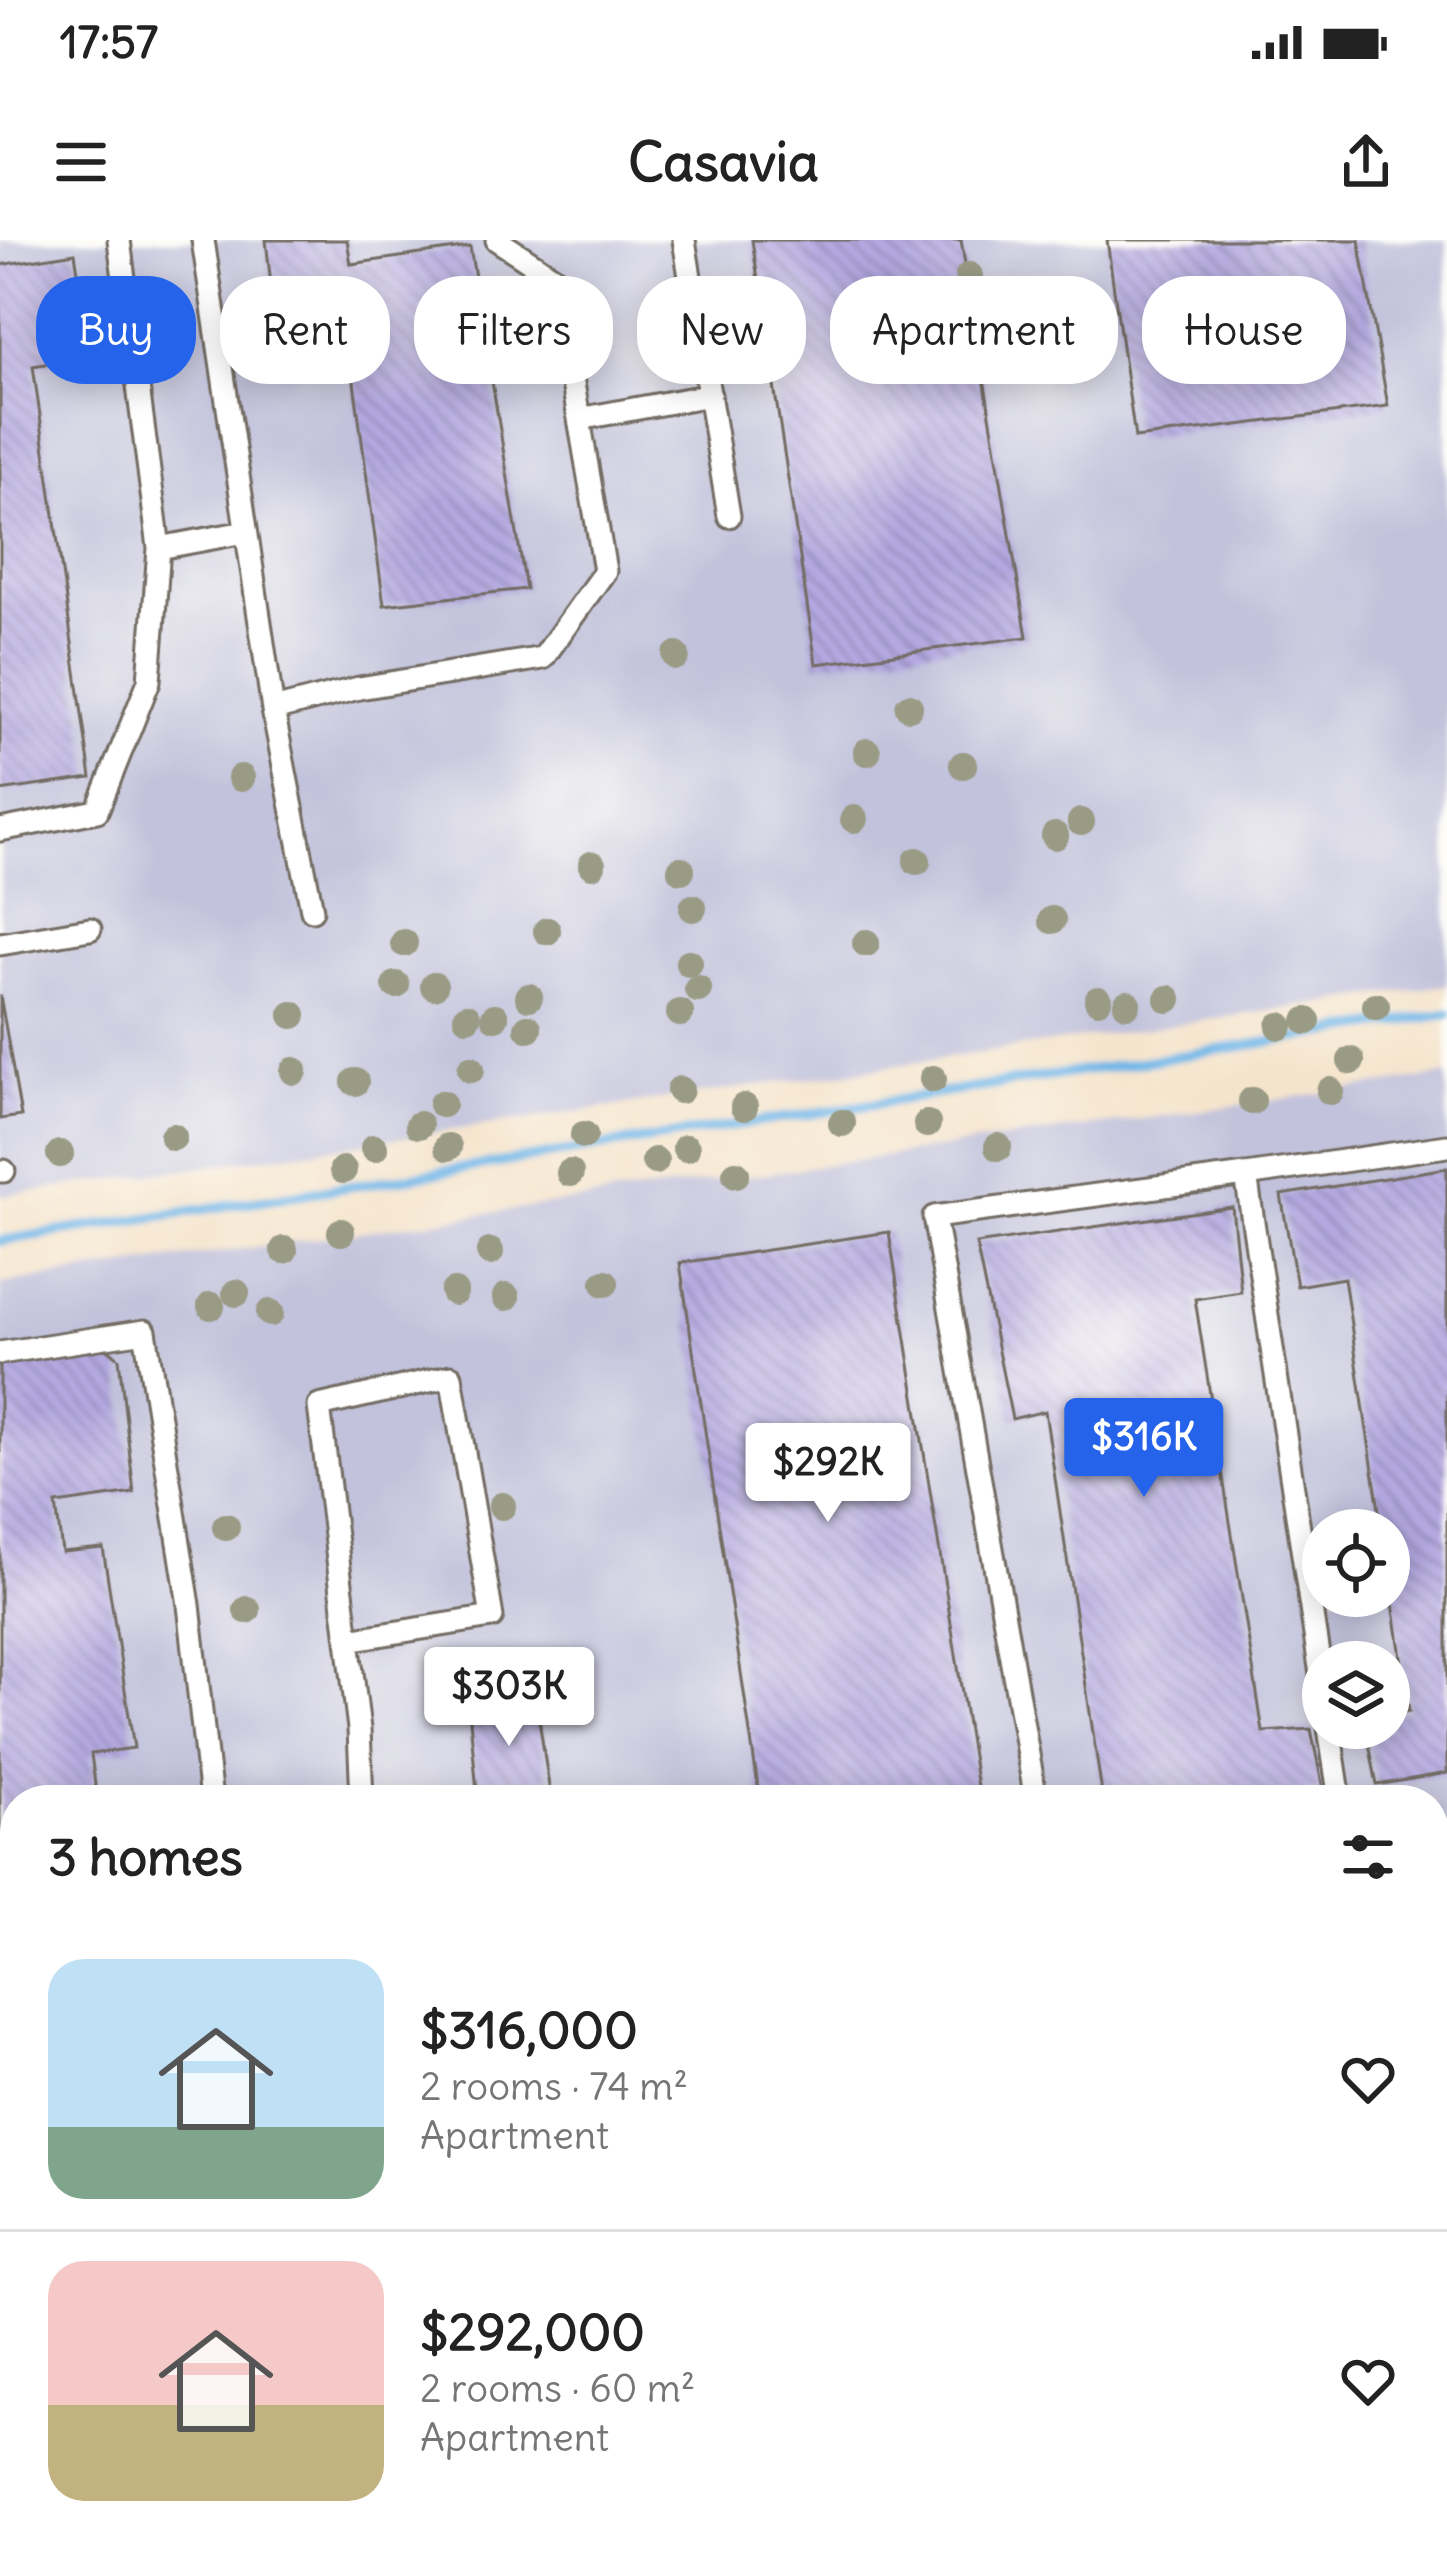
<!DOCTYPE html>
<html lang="en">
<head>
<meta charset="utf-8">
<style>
	body { margin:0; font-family:Delius,sans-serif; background:#f2f2f2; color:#222; height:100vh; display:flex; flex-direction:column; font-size:45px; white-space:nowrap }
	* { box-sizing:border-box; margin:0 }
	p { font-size:39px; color:#767676 }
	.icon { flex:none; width:66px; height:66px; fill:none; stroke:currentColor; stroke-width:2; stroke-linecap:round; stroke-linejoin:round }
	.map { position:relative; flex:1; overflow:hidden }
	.side { position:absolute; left:0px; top:1545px; width:1449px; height:768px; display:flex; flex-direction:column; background:#fff; border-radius:48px 48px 0 0; box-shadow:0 6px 30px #0003 }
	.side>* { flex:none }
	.banner { position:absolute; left:36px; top:36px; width:1377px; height:108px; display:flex; gap:24px }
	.tools { position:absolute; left:1302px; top:1269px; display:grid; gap:24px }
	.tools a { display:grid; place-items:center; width:108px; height:108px; border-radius:50%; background:#fff; box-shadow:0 6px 30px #0003; font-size:60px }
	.price { position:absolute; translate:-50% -102px; padding:0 27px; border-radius:12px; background:#fff; color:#222; font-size:39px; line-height:78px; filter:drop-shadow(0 3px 6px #0008) }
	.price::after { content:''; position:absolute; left:50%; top:72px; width:36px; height:27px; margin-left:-18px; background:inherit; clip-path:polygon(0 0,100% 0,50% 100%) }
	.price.on { background:#2563eb; color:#fff }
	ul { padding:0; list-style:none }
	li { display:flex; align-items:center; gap:36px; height:300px; padding:0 48px }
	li+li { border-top:3px solid #e0e0e0 }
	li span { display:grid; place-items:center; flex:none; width:336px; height:240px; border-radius:36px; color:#555 }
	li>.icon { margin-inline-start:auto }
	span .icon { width:144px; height:144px; fill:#fffc; stroke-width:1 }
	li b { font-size:51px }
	h2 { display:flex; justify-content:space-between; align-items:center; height:144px; padding:0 48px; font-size:51px }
	.tag { padding:0 42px; border-radius:48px; background:#fff; box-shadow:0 6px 30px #0003; font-size:42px; line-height:108px }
	.tag.on { background:#2563eb; color:#fff }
	.status { display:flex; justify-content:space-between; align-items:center; height:84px; padding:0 60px; background:#fff; direction:ltr }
	.status svg { height:33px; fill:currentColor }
	header { display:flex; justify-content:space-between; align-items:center; height:156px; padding:0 48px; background:#fff; font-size:54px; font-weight:800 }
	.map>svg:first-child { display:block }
	.industrial { fill:#c2c2dc; fill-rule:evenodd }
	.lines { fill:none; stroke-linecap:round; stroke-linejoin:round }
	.stream { stroke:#72b7e8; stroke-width:10 }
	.building { fill:url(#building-back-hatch) }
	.service-casing { stroke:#726c63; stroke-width:27 }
	.minor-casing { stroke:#726c63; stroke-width:51 }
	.tertiary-casing { stroke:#726c63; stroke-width:60 }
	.service { stroke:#fff; stroke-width:21 }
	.minor { stroke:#fff; stroke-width:45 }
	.tertiary { stroke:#fff; stroke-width:54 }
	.tree { fill:#9a9b84 }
</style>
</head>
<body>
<div class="status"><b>17:57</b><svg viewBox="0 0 49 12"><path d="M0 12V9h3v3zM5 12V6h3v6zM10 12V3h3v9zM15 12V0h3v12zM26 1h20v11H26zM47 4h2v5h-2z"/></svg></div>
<header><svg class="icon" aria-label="menu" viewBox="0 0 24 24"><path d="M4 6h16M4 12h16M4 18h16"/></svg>Casavia<svg class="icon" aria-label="share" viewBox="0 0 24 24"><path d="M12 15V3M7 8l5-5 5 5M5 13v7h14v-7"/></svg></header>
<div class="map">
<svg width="1447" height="2313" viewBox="0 0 1447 2313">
	<defs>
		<pattern id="building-back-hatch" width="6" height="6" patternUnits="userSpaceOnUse" patternTransform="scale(3)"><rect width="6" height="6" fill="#b4a9e1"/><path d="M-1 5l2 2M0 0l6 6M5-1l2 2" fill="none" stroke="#938ab7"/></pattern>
	</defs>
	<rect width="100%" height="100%" fill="#fdfcf7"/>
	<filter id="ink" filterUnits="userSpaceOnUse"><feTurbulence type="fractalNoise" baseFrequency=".00833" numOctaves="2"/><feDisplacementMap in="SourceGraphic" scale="24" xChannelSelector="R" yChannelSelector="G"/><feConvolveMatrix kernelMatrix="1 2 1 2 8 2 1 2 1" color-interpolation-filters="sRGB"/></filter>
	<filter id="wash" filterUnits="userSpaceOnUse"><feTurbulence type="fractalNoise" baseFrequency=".004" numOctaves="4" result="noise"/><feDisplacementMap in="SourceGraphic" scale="48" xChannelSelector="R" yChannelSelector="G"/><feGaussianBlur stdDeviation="2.7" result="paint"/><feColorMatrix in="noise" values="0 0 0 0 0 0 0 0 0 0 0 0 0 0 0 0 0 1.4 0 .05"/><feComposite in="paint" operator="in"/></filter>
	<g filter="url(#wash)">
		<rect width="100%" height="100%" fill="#f5e4cc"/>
		<!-- industrial -->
		<path class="industrial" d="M0,0H1447V745L0,956Z
			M1447,835V2313H0V1044ZM1323,1290H1389V1356H1323ZM1323,1422H1389V1488H1323ZM15,1560H1434V2298H15Z"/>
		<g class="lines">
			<!-- stream -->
			<path class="stream" d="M0,1001L1447,774"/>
		</g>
		<g id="blocks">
			<!-- building -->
			<path class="building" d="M266,0H347L351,24L470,7L526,349L384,365L352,127L281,135Z
				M752,0H961L1027,397L816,424Z
				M1107,0H1359L1388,166L1135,198Z
				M75,13L91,116L33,126L91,538L0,551V25Z
				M0,755L21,876L0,879Z
				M1447,928V1533L1377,1545L1366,1488H1389V1475L1409,1471L1389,1336V1290H1382L1344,1038L1297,1046L1281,955Z
				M1232,967L1241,1052L1195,1059L1263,1492L1311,1489L1323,1549L1252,1560H1103L1045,1171L1012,1179L976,1004Z
				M889,992L979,1560H760L680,1023Z
				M103,1105L119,1118L134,1253L56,1264L62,1312L103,1308L134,1508L91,1514L97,1560H15V1732L0,1734V1121Z
				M535,1452L551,1560H478L468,1460Z
				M1447,1776V2012L1434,2014V1778Z
				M1447,2219V2313H1345L1343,2298H1434V2221Z
				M56,2298H258L260,2313H58Z
				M893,2298H996L999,2313H895Z"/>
		</g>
	</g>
	<g filter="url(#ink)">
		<use href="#blocks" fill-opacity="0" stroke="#726c63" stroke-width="3"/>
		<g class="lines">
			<defs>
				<path id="service" d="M203,0L273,470L359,448L543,418L605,331L555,38L497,0
					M684,0L729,276
					M579,179L710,155
					M159,308L245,292
					M273,470L312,670
					M0,590L97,571L149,441L159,308L119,0
					M0,704L90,689
					M0,931H4
					M0,1113L145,1091L189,1365L211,1560
					M348,1400L492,1377L451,1136L319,1166L359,1489L362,1560
					M1323,1448L1246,935L1447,906
					M1329,1488L1340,1560
					M1036,1560L934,977L1246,935
					M1434,1759L1447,1758
					M0,1765L15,1762
					M1434,2172L1447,2171
					M0,2197L15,2195
					M1210,2313L1229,2298"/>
				<path id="minor" d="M1130,2298L1137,2313"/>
				<path id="tertiary" d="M1434,1654L1447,1652
					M0,1884L15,1881"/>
			</defs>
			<!-- service casing -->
			<use href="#service" class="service-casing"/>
			<!-- minor casing -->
			<use href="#minor" class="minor-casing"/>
			<!-- tertiary casing -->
			<use href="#tertiary" class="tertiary-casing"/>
			<!-- service -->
			<use href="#service" class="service"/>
			<!-- minor -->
			<use href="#minor" class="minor"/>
			<!-- tertiary -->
			<use href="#tertiary" class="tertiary"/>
		</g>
		<!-- trees -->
		<g class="tree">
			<circle cx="969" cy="36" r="14"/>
			<circle cx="676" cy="416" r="14"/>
			<circle cx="909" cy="467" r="14"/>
			<circle cx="867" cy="512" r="14"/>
			<circle cx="963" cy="525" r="14"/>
			<circle cx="241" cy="538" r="14"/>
			<circle cx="854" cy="579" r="14"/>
			<circle cx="1081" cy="582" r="14"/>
			<circle cx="1055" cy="596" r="14"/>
			<circle cx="917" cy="621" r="14"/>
			<circle cx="592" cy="625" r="14"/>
			<circle cx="681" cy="630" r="14"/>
			<circle cx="693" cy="668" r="14"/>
			<circle cx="1052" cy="680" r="14"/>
			<circle cx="547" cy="691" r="14"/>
			<circle cx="404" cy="703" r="14"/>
			<circle cx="866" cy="703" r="14"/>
			<circle cx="689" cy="723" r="14"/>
			<circle cx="396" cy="745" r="14"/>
			<circle cx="434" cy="746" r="14"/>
			<circle cx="698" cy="749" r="14"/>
			<circle cx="529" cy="757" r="14"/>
			<circle cx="1168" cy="759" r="14"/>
			<circle cx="1098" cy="760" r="14"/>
			<circle cx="1127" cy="764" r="14"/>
			<circle cx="1376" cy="766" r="14"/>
			<circle cx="680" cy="773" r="14"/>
			<circle cx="293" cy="775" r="14"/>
			<circle cx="467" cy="777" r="14"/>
			<circle cx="495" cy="777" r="14"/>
			<circle cx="1307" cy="781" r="14"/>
			<circle cx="1280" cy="786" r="14"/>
			<circle cx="528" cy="788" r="14"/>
			<circle cx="1351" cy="821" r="14"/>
			<circle cx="471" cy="829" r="14"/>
			<circle cx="294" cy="831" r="14"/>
			<circle cx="933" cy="839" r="14"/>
			<circle cx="355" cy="842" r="14"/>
			<circle cx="680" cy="850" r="14"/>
			<circle cx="1330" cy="851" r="14"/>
			<circle cx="1252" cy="861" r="14"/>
			<circle cx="442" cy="864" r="14"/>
			<circle cx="744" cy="867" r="14"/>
			<circle cx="842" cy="883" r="14"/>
			<circle cx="927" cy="884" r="14"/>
			<circle cx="419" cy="885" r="14"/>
			<circle cx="584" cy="895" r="14"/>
			<circle cx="173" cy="897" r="14"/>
			<circle cx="448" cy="907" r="14"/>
			<circle cx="998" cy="907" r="14"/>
			<circle cx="374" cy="908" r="14"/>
			<circle cx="686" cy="908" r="14"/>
			<circle cx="60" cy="914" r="14"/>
			<circle cx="655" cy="921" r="14"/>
			<circle cx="343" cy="930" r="14"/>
			<circle cx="570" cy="933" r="14"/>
			<circle cx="736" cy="934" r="14"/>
			<circle cx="341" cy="992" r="14"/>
			<circle cx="284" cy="1010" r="14"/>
			<circle cx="490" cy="1012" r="14"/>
			<circle cx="605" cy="1043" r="14"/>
			<circle cx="454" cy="1052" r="14"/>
			<circle cx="236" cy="1053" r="14"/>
			<circle cx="506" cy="1057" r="14"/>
			<circle cx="211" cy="1066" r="14"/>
			<circle cx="270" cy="1073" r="14"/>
			<circle cx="502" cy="1266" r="14"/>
			<circle cx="226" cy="1287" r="14"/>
			<circle cx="247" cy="1370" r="14"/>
		</g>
	</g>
</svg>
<div class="tools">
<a><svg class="icon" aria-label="locate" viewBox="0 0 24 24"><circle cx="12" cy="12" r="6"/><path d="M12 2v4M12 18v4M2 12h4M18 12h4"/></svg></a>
<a><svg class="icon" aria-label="layers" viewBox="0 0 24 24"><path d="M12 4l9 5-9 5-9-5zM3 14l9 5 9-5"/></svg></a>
</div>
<b class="price on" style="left:1144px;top:1260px">$316K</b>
<b class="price" style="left:828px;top:1285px">$292K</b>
<b class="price" style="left:509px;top:1509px">$303K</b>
<div class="banner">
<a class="tag on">Buy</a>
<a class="tag">Rent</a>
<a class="tag">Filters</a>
<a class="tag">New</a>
<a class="tag">Apartment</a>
<a class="tag">House</a>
</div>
<section class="side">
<h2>3 homes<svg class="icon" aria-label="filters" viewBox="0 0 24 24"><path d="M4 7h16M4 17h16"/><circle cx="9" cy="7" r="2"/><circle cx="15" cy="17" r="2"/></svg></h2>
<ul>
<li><span style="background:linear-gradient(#bfe0f5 70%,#7fa58c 0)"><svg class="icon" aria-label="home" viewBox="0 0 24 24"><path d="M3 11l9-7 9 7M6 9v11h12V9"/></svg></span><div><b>$316,000</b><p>2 rooms · 74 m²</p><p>Apartment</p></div><svg class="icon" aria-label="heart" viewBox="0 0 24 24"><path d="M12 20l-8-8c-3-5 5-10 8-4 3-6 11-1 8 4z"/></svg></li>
<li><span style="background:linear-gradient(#f6c9c9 60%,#c2b280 0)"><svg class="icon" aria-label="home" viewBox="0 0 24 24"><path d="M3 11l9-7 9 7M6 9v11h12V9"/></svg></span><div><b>$292,000</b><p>2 rooms · 60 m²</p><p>Apartment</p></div><svg class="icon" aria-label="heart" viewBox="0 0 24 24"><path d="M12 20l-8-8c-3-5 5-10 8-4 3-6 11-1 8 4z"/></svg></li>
</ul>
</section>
</div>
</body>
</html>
